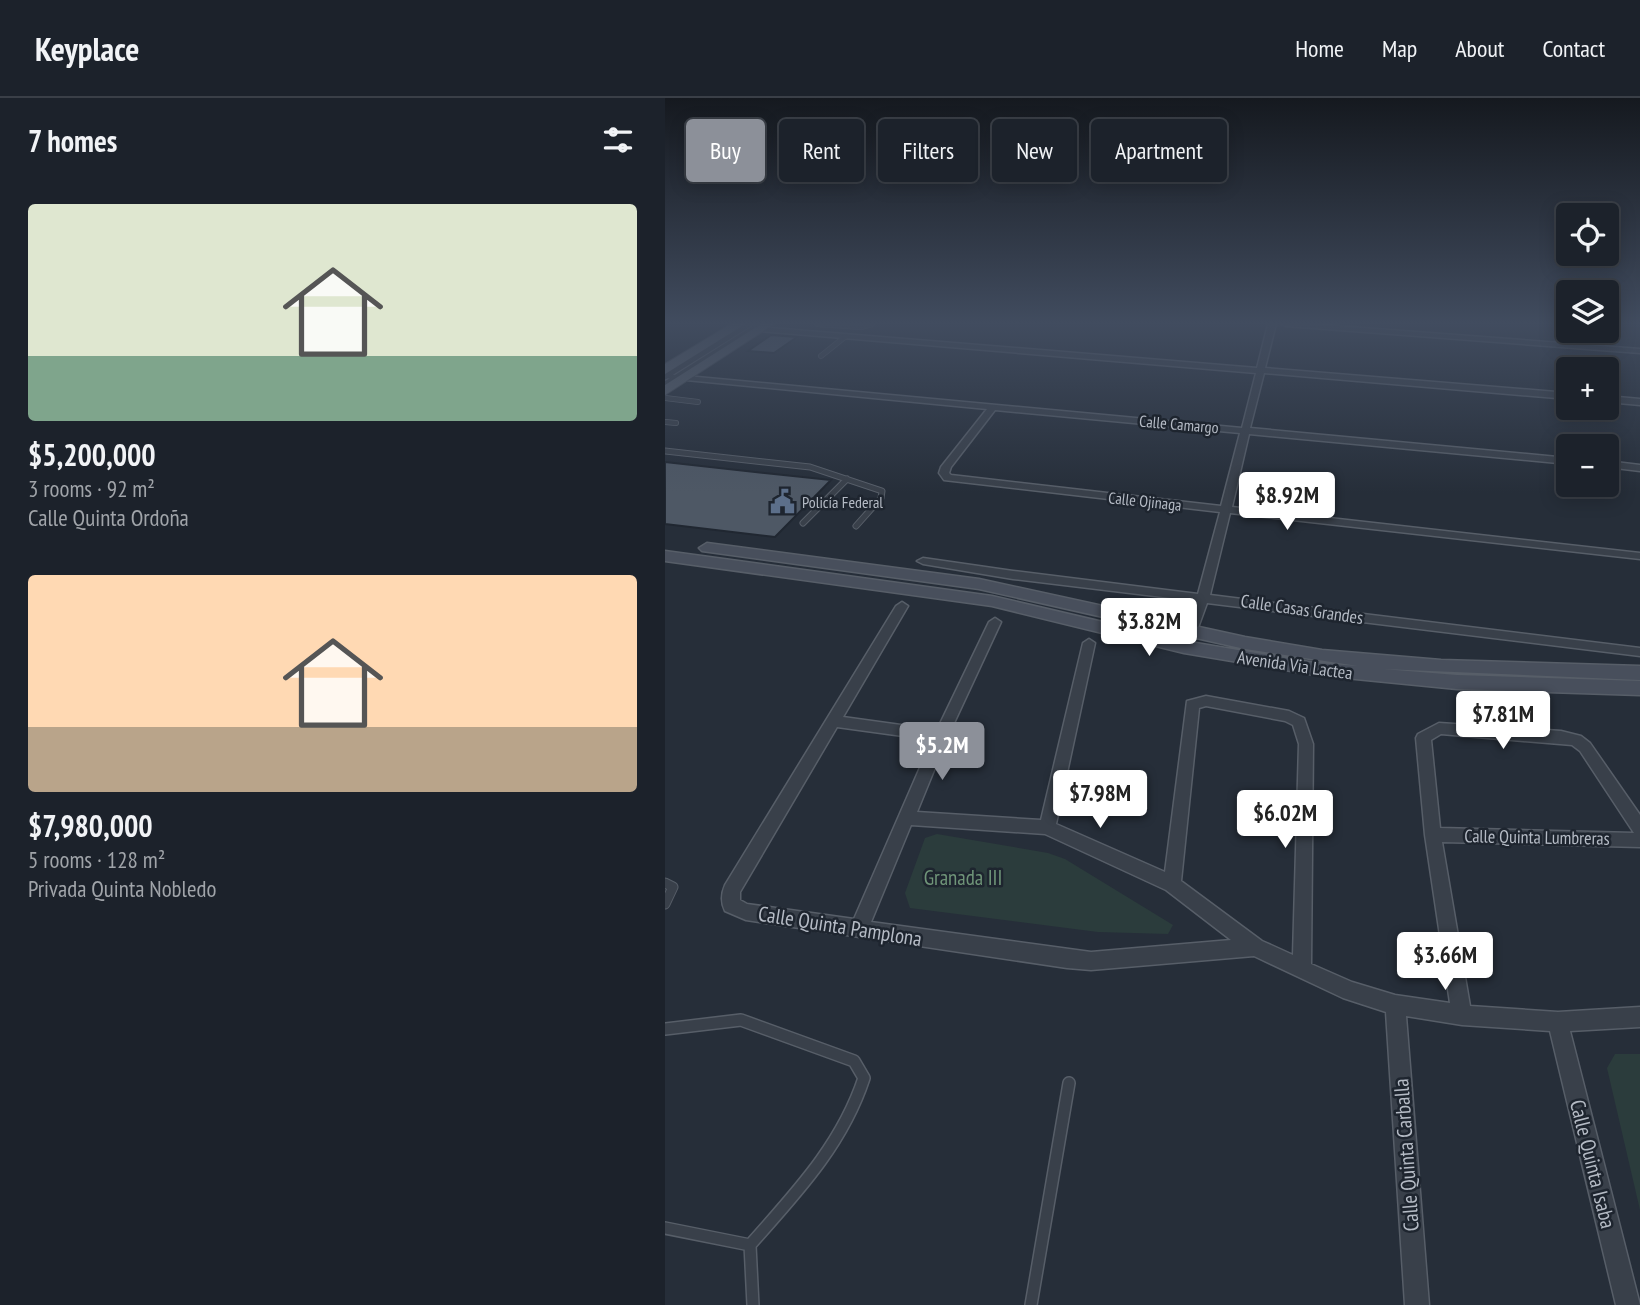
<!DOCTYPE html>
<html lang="en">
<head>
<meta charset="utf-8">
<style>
	body { margin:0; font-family:"PT Sans Narrow",sans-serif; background:#252a33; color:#f1f3f6; height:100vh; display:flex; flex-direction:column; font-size:26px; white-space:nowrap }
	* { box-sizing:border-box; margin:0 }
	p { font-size:23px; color:#a0a4a9 }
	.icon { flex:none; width:38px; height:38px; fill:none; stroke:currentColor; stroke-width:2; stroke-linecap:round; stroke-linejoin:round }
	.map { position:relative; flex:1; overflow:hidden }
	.side { display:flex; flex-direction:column; background:#1c222b; width:665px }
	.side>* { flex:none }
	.hud { position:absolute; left:21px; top:21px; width:665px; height:63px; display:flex; gap:14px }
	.tools { position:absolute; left:891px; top:105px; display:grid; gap:14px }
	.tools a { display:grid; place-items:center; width:63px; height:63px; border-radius:7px; background:#1c222b; box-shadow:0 4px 18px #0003,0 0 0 2px #3a3f47; font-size:35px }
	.price { position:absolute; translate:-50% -60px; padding:0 16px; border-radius:7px; background:#fff; color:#222; font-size:23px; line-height:46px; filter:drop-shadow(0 2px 4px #0008) }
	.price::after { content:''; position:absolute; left:50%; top:42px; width:21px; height:16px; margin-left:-10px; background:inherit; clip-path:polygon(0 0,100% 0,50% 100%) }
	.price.selected { background:#8c9099; color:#fff }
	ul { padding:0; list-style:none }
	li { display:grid; align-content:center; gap:14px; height:371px; padding:0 28px }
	li span { display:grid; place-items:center; height:217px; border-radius:7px; color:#555 }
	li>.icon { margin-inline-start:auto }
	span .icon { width:126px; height:126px; fill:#fffc; stroke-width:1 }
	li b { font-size:30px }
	h2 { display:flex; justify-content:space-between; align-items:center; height:84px; padding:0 28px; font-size:30px }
	.chip { padding:0 24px; border-radius:7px; background:#1c222b; box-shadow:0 4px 18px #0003,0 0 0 2px #3a3f47; font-size:24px; line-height:63px }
	.chip.selected { background:#8c9099; color:#fff }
	header { display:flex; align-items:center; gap:42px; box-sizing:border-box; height:98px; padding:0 35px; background:#1c222b; border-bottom:2px solid #3a3f47 }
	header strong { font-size:33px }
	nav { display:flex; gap:38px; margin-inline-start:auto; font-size:24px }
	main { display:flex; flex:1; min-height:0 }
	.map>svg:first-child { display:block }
	.green { fill:#2b3c3c }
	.building { fill:#4e5865; stroke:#202731; stroke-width:2 }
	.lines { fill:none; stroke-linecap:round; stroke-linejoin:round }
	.service-far3-casing { stroke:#575e68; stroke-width:6 }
	.service-far2-casing { stroke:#575e68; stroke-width:7 }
	.service-far1-casing { stroke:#575e68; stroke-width:11 }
	.service-casing { stroke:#575e68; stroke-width:14 }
	.minor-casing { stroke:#575e68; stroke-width:3 }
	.secondary-casing { stroke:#575e68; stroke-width:3 }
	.primary-casing { stroke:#424953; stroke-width:2 }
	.service-far3 { stroke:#39404a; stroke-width:4.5 }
	.service-far2 { stroke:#39404a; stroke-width:5 }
	.service-far1 { stroke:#39404a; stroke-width:9 }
	.service { stroke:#39404a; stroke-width:11 }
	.minor { fill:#39404a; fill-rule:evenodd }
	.secondary { fill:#484f5c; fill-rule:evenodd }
	.primary { fill:#575f6a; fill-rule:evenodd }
	.labels { text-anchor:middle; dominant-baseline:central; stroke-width:5; stroke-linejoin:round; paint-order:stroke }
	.far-street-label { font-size:16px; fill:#b5bbc5; stroke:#1e252f }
	.far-poi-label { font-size:16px; fill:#b5bbc5; stroke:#1e252f; text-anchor:start }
	.street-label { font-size:18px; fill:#b5bbc5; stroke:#1e252f }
	.near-park-label { font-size:21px; fill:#6f9478; stroke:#1e252f }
	.near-street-label { font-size:21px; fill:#b5bbc5; stroke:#1e252f }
</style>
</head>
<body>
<header>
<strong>Keyplace</strong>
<nav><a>Home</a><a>Map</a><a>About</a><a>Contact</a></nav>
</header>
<main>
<section class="side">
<h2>7 homes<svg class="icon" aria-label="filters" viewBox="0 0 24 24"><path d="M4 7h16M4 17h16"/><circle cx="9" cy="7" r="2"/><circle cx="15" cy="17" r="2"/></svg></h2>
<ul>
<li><span style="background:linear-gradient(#dfe7d0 70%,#7fa58c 0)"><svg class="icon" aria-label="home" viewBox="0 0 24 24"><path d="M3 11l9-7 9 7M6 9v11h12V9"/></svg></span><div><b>$5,200,000</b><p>3 rooms · 92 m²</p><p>Calle Quinta Ordoña</p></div></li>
<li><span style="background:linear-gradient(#ffd9b3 70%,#b9a48a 0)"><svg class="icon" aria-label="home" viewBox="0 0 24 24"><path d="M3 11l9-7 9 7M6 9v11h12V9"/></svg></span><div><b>$7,980,000</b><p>5 rooms · 128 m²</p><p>Privada Quinta Nobledo</p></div></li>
</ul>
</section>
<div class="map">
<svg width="975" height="1207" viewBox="0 0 975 1207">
	<rect width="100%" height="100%" fill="#262e39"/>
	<!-- green -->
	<path class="green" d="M272,736L383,755L400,761L508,827L503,836L433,834L245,810L240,795L260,740Z
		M950,956H975V1112L942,970Z"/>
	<!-- building -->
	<path class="building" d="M106,237L132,239L109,255L83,253Z
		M0,364L109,376L166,382L110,439L0,426Z"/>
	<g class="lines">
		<defs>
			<path id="service-far3" d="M152,226L196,229L207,226
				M156,258L181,238
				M0,279L85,226
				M0,286L95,226
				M0,300L33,304
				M0,324L11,325"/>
			<path id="service-far2" d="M0,353L145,369L217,393L216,400L191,428
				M138,425L182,381"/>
			<path id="service-far1" d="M0,785L8,789L0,806"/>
			<path id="service" d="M0,931L76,922L189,963L199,980C177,1047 131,1095 85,1147
				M0,1130L85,1147L88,1207
				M366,1207L404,985"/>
			<path id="minor" d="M603,226H611L600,270L903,295V301L599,275L585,330L903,360V366L584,336L567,409L975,455V461L565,415L545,497L975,550V558L542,505L526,549L524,552H514L512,549L531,503L348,481L258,466L252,463L258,460L348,473L533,496L555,414L279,382L274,375L276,369L322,311L0,280V276L577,330L591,275L95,233L91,231L95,229L592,270ZM330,312L575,335L556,408L286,377L284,375L286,369Z
				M617,226H645L975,251V255L621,228Z
				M942,298L975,301V307L942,304Z
				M942,363L975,367V373L942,369Z
				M237,504L243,508L178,619L272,632L324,524L330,520L336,524L283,638L252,714L376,722L418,545L424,541L430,545L391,726L500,774L522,603L541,598L624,613L639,620L648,646L646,866L687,884L730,897L785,905L760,737L751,640L753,636L774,625L896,633L916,638L925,645L975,717V749L777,744L805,908L893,914L975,909V929L905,933L975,1207H951L885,933L797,927L741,918L764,1207H740L721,914L678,900L589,858L426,872L402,870L81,822L60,813C56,805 56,796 60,787L231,508ZM541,608L620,623L628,627L634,646L628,857L597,843L516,783L534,610ZM172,629L267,642L189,821L82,806L75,802V794ZM776,636L907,647L915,653L969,735L775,730L766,642ZM246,727L380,736L501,792L566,842L426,854L206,824Z"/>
			<path id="secondary" d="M42,445L314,481L580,539L657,552L776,562L975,568V582L718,571L792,577L975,583V597L792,591L650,577L519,555L327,508L0,463V453L327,498L519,543L650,565L693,568L580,551L314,491L37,453L34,450Z"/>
			<path id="primary" d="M66,226H80L0,276V266Z
				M96,226H109L0,297V287Z"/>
		</defs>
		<!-- service-far3 casing -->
		<use href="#service-far3" class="service-far3-casing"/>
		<!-- service-far2 casing -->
		<use href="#service-far2" class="service-far2-casing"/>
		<!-- service-far1 casing -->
		<use href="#service-far1" class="service-far1-casing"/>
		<!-- service casing -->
		<use href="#service" class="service-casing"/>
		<!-- minor casing -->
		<use href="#minor" class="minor-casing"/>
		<!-- secondary casing -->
		<use href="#secondary" class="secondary-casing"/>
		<!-- primary casing -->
		<use href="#primary" class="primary-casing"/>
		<!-- service-far3 -->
		<use href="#service-far3" class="service-far3"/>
		<!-- service-far2 -->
		<use href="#service-far2" class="service-far2"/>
		<!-- service-far1 -->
		<use href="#service-far1" class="service-far1"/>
		<!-- service -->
		<use href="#service" class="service"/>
		<!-- minor -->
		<use href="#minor" class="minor"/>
		<!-- secondary -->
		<use href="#secondary" class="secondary"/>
		<!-- primary -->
		<use href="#primary" class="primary"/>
	</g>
	<!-- sky -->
	<linearGradient id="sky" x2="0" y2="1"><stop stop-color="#15191f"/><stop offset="0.57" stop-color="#414c5f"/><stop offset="1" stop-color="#414c5f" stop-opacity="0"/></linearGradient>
	<rect width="975" height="395" fill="url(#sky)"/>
	<!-- icons -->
	<defs>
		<symbol id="civic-bare" viewBox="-9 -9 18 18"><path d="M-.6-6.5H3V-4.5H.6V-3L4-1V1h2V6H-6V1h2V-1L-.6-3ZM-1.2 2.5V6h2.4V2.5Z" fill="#5c6f8a" stroke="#1e252f" stroke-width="2.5" paint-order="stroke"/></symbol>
	</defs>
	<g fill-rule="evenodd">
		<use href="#civic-bare" x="100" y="386" width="35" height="35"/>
	</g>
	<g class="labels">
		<!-- far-street labels -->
		<g class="far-street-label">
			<text transform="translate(514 326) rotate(5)">Calle Camargo</text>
			<text transform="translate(480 403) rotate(6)">Calle Ojinaga</text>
		</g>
		<!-- far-poi labels -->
		<g class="far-poi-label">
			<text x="137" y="404">Policía Federal</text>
		</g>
		<!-- street labels -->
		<g class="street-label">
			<text transform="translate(637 511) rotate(8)">Calle Casas Grandes</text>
			<text transform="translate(630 567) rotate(8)">Avenida Via Lactea</text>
			<text transform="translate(872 739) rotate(1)">Calle Quinta Lumbreras</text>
		</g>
		<!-- near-park labels -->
		<g class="near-park-label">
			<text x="298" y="779">Granada III</text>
		</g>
		<!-- near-street labels -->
		<g class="near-street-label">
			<text transform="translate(175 828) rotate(9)">Calle Quinta Pamplona</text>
			<text transform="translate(741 1057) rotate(-94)">Calle Quinta Carballa</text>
			<text transform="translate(928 1066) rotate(76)">Calle Quinta Isaba</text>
		</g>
	</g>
</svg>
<div class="tools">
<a><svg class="icon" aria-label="locate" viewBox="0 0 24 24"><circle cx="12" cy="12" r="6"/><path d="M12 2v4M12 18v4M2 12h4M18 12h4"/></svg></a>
<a><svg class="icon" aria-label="layers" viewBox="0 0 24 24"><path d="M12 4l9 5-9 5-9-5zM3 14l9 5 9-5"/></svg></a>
<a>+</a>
<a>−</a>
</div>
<b class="price" style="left:622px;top:434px">$8.92M</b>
<b class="price" style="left:484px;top:560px">$3.82M</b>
<b class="price" style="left:838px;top:653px">$7.81M</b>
<b class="price selected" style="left:277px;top:684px">$5.2M</b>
<b class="price" style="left:435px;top:732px">$7.98M</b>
<b class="price" style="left:620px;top:752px">$6.02M</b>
<b class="price" style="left:780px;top:894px">$3.66M</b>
<div class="hud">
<a class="chip selected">Buy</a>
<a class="chip">Rent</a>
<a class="chip">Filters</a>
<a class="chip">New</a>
<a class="chip">Apartment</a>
</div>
</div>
</main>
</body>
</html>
